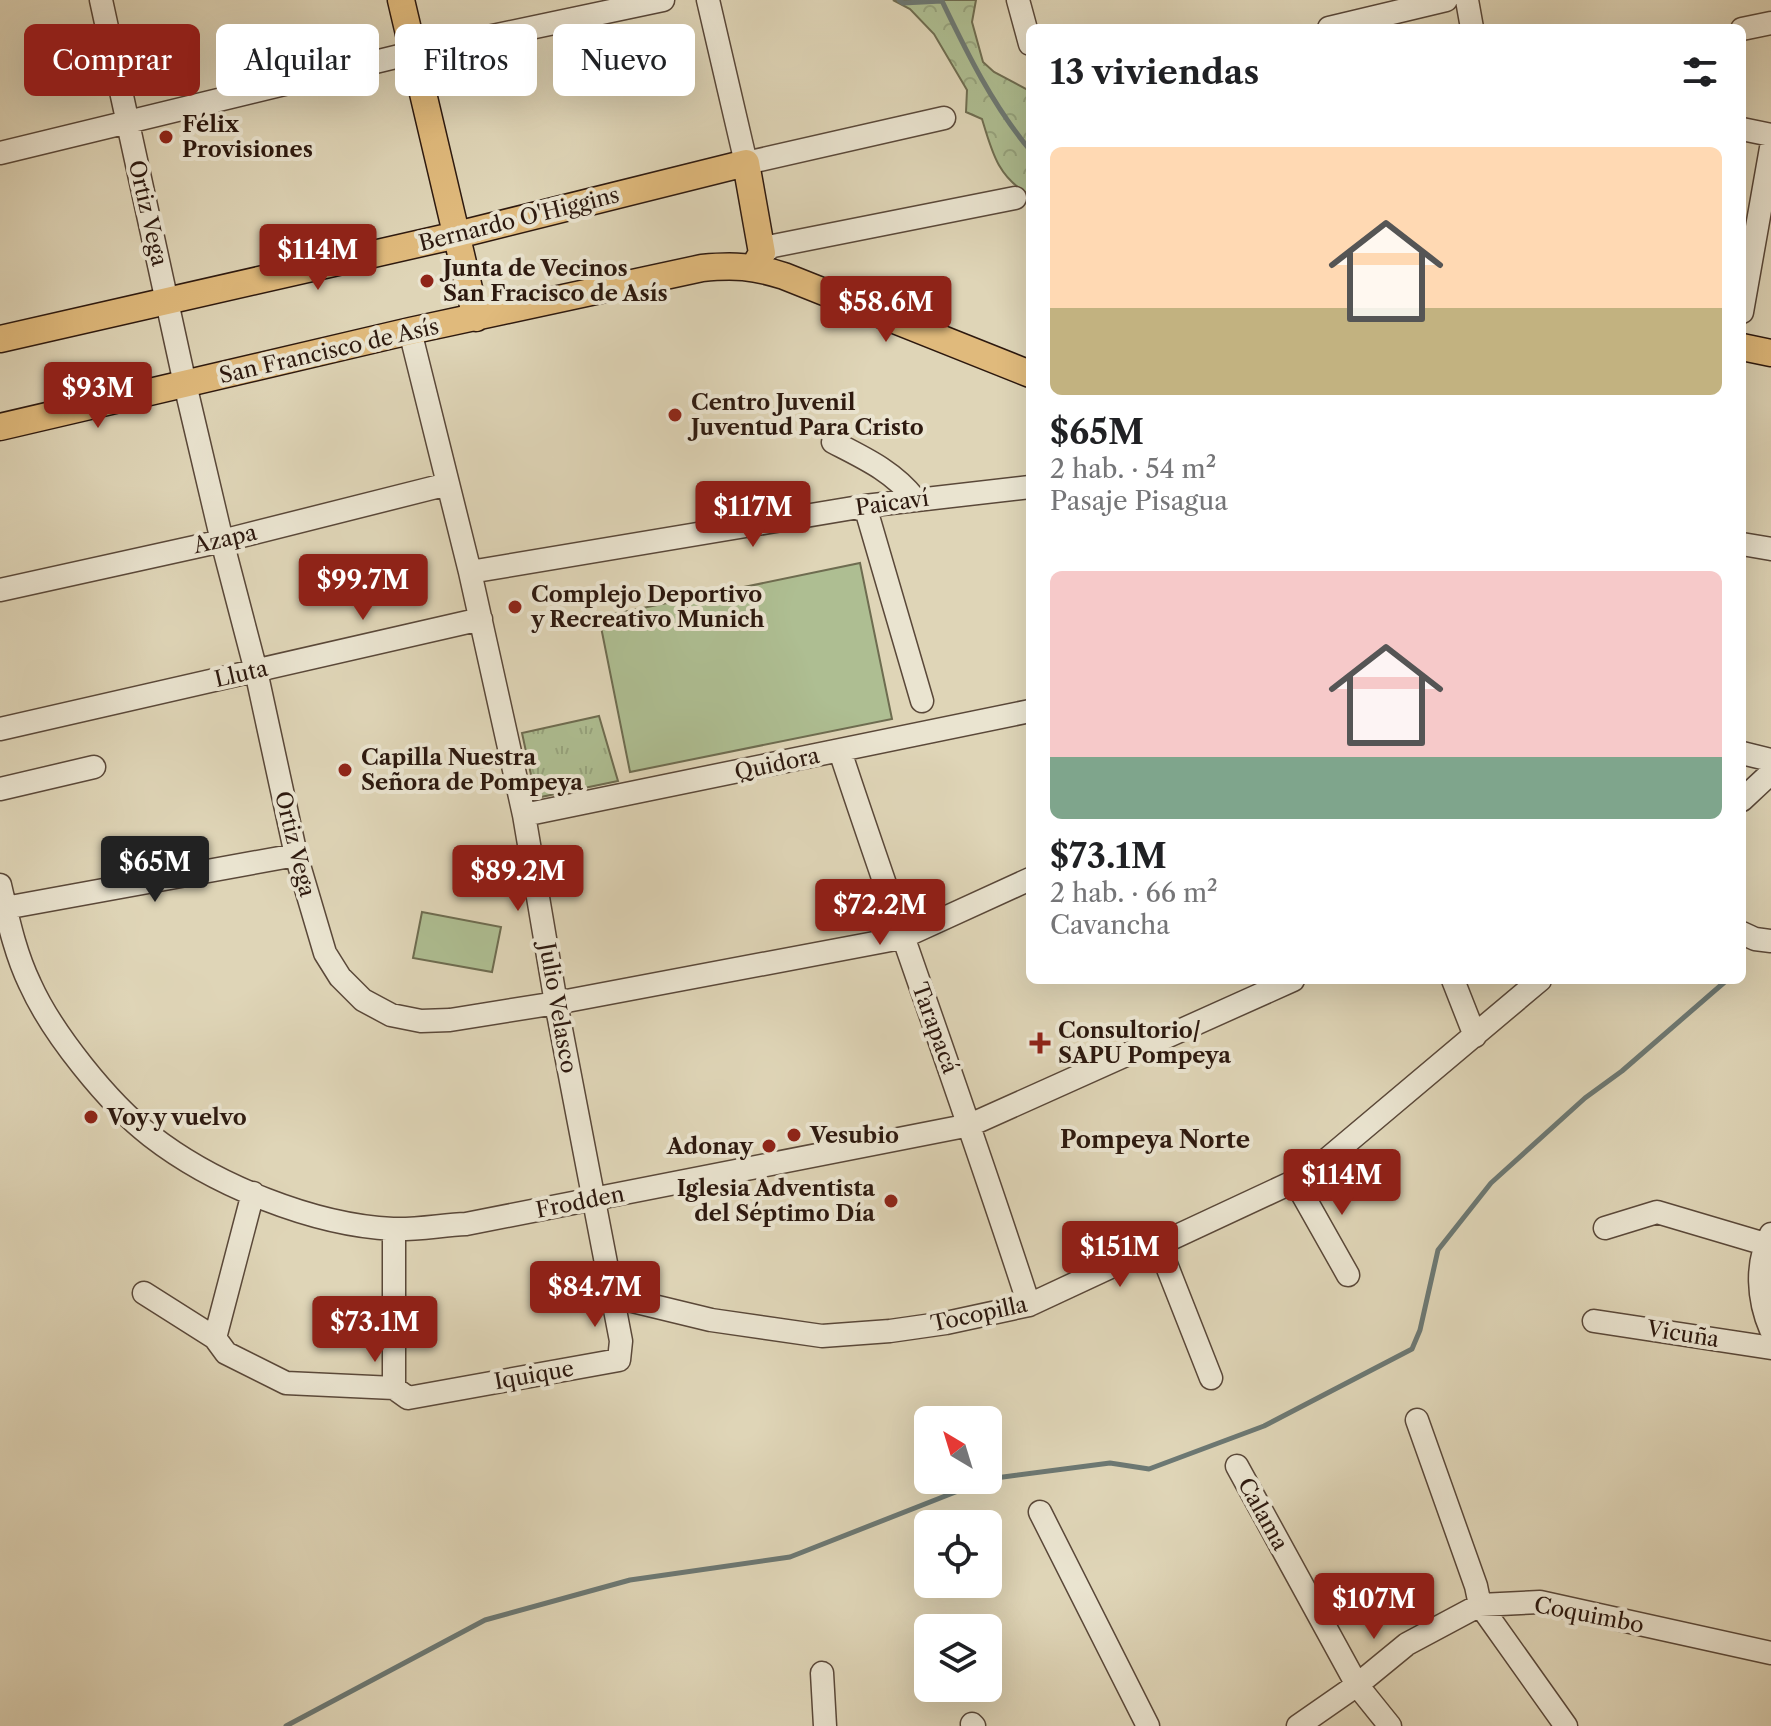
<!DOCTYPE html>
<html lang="es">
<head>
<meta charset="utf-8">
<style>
	body { margin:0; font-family:"Libre Caslon Text",serif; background:#f6f6f6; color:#202124; height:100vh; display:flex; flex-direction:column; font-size:30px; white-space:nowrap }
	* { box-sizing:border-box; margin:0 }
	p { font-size:26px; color:#757577 }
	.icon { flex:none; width:44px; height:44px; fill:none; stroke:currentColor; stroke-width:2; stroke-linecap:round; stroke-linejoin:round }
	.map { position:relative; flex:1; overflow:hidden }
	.side { position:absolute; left:1026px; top:24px; width:720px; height:960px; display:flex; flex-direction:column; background:#fff; border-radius:12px; box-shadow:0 8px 32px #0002 }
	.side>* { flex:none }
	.banner { position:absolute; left:24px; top:24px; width:760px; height:72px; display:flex; gap:16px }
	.needle { width:52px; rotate:322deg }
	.tools { position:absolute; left:914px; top:1406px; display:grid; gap:16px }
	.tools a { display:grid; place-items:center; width:88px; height:88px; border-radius:12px; background:#fff; box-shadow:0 8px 32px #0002; font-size:40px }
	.price { position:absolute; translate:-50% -68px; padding:0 18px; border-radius:8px; background:#8f2418; color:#fff; font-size:26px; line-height:52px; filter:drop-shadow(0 2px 4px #0008) }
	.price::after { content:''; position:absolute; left:50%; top:48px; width:24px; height:18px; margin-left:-12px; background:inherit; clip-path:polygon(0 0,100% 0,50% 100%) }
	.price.active { background:#222; color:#fff }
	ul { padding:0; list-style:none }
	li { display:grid; align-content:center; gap:16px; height:424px; padding:0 24px }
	li span { display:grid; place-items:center; height:248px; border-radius:12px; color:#555 }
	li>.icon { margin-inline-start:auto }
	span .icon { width:144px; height:144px; fill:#fffc; stroke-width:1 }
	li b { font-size:34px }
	h2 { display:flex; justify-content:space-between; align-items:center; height:96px; padding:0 24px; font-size:34px }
	.pill { padding:0 28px; border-radius:12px; background:#fff; box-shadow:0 8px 32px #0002; font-size:28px; line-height:72px }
	.pill.active { background:#8f2418; color:#fff }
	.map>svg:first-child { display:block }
	.green { fill:#aebe92; stroke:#6e6c50; stroke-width:2 }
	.forest { fill:url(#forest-crowns); stroke:#6e6c50; stroke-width:2 }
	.park { fill:url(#park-tufts); stroke:#6e6c50; stroke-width:2 }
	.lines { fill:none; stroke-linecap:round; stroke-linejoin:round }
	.stream { stroke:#6c7873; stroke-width:5 }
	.minor-casing { stroke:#5a4839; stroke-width:25 }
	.major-casing { stroke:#2d190f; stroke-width:29 }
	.minor { stroke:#eae4d0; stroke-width:22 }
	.major { stroke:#e0ba7c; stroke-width:26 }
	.poi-dot { fill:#8f2418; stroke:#eae4d0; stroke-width:3 }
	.labels { text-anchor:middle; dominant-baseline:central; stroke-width:8; stroke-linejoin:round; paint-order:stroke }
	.poi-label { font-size:22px; font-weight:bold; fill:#2d190f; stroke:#eae4d0; text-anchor:start }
	.street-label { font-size:22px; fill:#2d190f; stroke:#eae4d0 }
	.neighbourhood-label { font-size:24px; font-weight:bold; fill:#2d190f; stroke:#eae4d0 }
</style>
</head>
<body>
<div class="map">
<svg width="1771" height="1726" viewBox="0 0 1771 1726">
	<defs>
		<pattern id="forest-crowns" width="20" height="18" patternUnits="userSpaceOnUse" patternTransform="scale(2)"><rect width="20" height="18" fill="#aebe92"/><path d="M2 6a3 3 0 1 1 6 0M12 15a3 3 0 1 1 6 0" fill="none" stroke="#96a37d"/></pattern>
		<pattern id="park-tufts" width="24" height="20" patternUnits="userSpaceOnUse" patternTransform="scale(2)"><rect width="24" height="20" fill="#aebe92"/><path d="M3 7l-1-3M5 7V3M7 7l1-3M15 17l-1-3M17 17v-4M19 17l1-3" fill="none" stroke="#96a37d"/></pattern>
	</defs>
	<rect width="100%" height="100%" fill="#dfd5b7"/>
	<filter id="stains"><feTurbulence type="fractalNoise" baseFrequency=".0025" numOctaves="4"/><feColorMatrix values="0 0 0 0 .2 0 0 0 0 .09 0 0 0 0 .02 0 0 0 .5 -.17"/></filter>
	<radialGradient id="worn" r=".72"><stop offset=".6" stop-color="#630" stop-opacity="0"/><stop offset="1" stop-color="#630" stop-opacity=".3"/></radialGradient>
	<!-- green -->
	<path class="green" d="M860,563L892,719L630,772L599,617Z
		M422,912L501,927L492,972L413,958Z"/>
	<!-- forest -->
	<path class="forest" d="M893,0H976L972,22L983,62L994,72L1030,91V195C998,178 992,152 982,119L966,112L967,90L934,34L910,9Z"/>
	<!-- park -->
	<path class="park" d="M599,716L618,781L536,798L522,733Z"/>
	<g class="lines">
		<!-- stream -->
		<path class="stream" d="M899,0L903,3L942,1C967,53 993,106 1030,150
			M988,1479L1110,1463L1149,1469L1264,1426L1412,1349L1420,1330L1438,1250L1491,1183L1585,1098L1622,1071L1727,980
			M286,1726L485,1620L630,1580L790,1557L986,1480"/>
		<defs>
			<path id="minor" d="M101,0L185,384L222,541L256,671L296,855L325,953L340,977L363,1000L391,1015L421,1021L450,1020L556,1003L901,938L1030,879
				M708,0L746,163L944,118
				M1018,0L1030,44
				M1467,0L1472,28
				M1329,28L1446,0
				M1742,29L1771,23
				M1742,129L1771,135
				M0,153L412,53L663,0
				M762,253L773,246L1015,198
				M1742,312L1771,148
				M833,442C864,458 893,471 915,499
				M865,506L922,701
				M1742,544L1771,549
				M470,572L865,506L1030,487
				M0,590L222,541L448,484
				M0,729L481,619
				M840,751C901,936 969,1119 1029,1305
				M1742,753L1771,760
				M0,789L94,767
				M1742,800L1771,773
				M524,815L1030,711
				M0,885C8,919 15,953 30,984C52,1033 108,1103 151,1136C214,1185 313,1225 393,1229C417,1230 442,1225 466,1224L970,1125L1293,980
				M5,908L296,855
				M1742,933L1755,939L1771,941
				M1453,980L1475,1036
				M1295,1181L1348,1275
				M1605,1228L1657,1212L1765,1244
				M394,1229V1388
				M1771,1234C1755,1263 1758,1300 1771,1330
				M1159,1246L1211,1378
				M144,1293L215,1338L226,1353L286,1383L394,1388L408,1398L619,1360L621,1341L556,1003L524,815L470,572L410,331
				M612,1296L711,1320L822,1336L890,1331L946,1323L1029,1305L1295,1181L1325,1161L1540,980
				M1594,1321L1771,1348
				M215,1338L253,1193
				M1417,1420L1476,1586L1480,1605L1566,1726
				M1237,1466L1357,1685L1390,1726
				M1040,1512L1148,1726
				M822,1673L825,1726
				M972,1724L974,1726
				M1298,1726L1357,1685L1407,1644L1480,1605L1540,1602L1771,1653"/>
			<path id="major" d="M401,0L476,318
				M0,339L457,235L746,163L762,253L754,267
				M1742,347L1771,353
				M0,427L410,331L702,268C734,265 753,266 784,276L1030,374"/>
		</defs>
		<!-- minor casing -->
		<use href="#minor" class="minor-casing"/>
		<!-- major casing -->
		<use href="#major" class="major-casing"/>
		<!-- minor -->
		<use href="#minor" class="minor"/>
		<!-- major -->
		<use href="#major" class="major"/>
	</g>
	<!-- markers -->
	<g class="poi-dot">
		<circle cx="166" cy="137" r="8"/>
		<circle cx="427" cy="281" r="8"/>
		<circle cx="675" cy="415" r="8"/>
		<circle cx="515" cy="607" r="8"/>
		<circle cx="345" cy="770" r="8"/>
		<path d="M1036 1031h8v8h8v8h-8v8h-8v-8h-8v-8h8z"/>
		<circle cx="91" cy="1117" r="8"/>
		<circle cx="794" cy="1135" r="8"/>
		<circle cx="769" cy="1146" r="8"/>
		<circle cx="891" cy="1201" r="8"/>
	</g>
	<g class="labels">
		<!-- poi labels -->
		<g class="poi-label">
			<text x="182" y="124">Félix<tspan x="182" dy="25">Provisiones</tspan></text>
			<text x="443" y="268">Junta de Vecinos<tspan x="443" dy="25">San Fracisco de Asís</tspan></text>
			<text x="691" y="402">Centro Juvenil<tspan x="691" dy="25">Juventud Para Cristo</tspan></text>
			<text x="531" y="594">Complejo Deportivo<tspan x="531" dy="25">y Recreativo Munich</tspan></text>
			<text x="361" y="757">Capilla Nuestra<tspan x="361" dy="25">Señora de Pompeya</tspan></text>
			<text x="1058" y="1030">Consultorio/<tspan x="1058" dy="25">SAPU Pompeya</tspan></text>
			<text x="107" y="1117">Voy y vuelvo</text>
			<text x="810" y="1135">Vesubio</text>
			<text x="753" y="1146" text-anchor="end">Adonay</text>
			<text x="875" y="1188" text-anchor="end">Iglesia Adventista<tspan x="875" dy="25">del Séptimo Día</tspan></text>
		</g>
		<!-- street labels -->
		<g class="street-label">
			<text transform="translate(148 213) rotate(77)">Ortiz Vega</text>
			<text transform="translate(519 219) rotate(-14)">Bernardo O'Higgins</text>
			<text transform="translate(329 351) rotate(-13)">San Francisco de Asís</text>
			<text transform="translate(892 503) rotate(-8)">Paicaví</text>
			<text transform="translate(225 539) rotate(-13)">Azapa</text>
			<text transform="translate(241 674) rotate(-13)">Lluta</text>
			<text transform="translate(777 764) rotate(-12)">Quidora</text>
			<text transform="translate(295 844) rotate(76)">Ortiz Vega</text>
			<text transform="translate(558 1008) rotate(80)">Julio Velasco</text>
			<text transform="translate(935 1028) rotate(70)">Tarapacá</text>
			<text transform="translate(580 1202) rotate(-11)">Frodden</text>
			<text transform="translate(979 1314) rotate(-12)">Tocopilla</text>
			<text transform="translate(1683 1334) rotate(9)">Vicuña</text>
			<text transform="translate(534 1375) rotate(-10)">Iquique</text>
			<text transform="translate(1263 1514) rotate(61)">Calama</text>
			<text transform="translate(1589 1615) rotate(11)">Coquimbo</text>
		</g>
		<!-- neighbourhood labels -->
		<g class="neighbourhood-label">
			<text x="1155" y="1139">Pompeya Norte</text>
		</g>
	</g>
	<rect width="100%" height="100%" filter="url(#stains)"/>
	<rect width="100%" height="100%" fill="url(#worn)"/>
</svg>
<div class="tools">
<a><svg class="needle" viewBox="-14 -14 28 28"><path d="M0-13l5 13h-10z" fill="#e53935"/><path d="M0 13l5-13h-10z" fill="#757577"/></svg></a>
<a><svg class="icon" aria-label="locate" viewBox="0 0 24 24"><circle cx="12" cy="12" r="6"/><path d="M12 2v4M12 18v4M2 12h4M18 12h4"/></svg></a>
<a><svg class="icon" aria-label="layers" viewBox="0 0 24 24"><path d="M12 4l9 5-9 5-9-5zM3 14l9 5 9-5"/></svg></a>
</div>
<b class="price" style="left:318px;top:292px">$114M</b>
<b class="price" style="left:886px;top:344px">$58.6M</b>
<b class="price" style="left:98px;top:430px">$93M</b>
<b class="price" style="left:753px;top:549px">$117M</b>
<b class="price" style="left:363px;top:622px">$99.7M</b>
<b class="price active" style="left:155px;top:904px">$65M</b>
<b class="price" style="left:518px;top:913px">$89.2M</b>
<b class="price" style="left:880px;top:947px">$72.2M</b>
<b class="price" style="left:1342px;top:1217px">$114M</b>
<b class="price" style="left:1120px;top:1289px">$151M</b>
<b class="price" style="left:595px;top:1329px">$84.7M</b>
<b class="price" style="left:375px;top:1364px">$73.1M</b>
<b class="price" style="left:1374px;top:1641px">$107M</b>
<div class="banner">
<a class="pill active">Comprar</a>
<a class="pill">Alquilar</a>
<a class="pill">Filtros</a>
<a class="pill">Nuevo</a>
</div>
<section class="side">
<h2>13 viviendas<svg class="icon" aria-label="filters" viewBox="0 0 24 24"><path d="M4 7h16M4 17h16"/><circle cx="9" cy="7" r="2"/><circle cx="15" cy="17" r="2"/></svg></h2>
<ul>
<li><span style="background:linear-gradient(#ffd9b3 65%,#c2b280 0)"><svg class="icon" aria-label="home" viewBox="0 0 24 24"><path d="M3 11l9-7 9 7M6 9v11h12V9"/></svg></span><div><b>$65M</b><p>2 hab. · 54 m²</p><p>Pasaje Pisagua</p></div></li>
<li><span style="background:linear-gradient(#f6c9c9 75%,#7fa58c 0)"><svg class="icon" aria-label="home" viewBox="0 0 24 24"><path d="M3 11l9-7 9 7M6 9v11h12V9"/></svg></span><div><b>$73.1M</b><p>2 hab. · 66 m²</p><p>Cavancha</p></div></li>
</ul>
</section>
</div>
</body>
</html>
